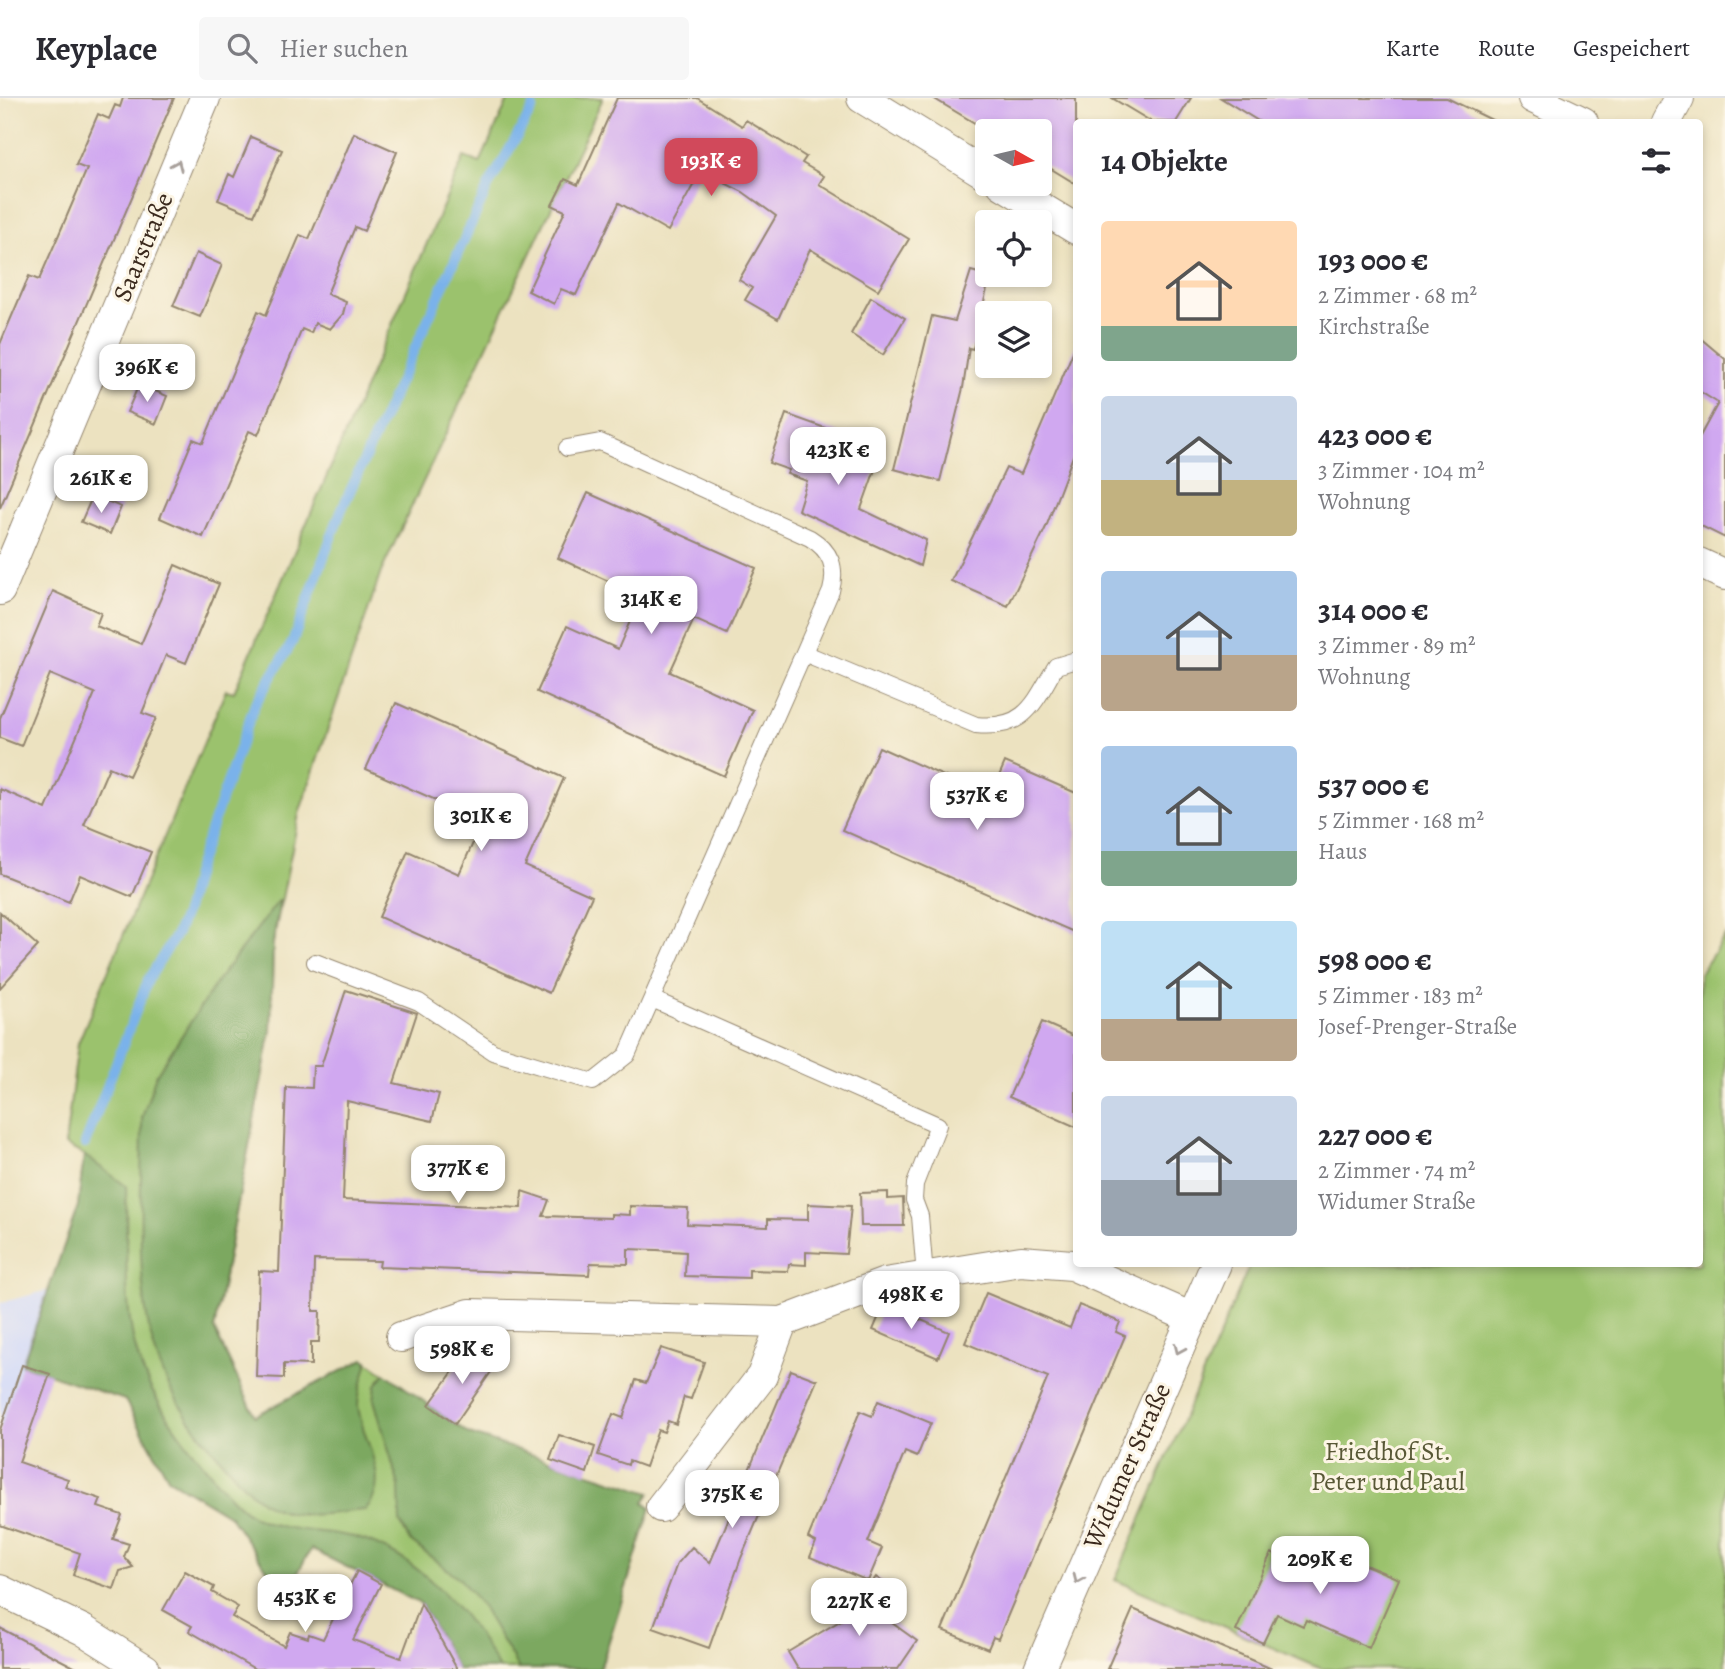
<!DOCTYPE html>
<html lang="de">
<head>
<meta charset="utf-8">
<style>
	body { margin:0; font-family:Alegreya,serif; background:#f7f7f7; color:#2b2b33; height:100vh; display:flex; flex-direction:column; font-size:26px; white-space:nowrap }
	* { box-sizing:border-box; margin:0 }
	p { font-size:23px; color:#7c7c81 }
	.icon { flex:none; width:38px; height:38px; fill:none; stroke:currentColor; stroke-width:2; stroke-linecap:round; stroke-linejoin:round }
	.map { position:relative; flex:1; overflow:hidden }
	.side { position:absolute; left:1073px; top:21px; width:630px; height:1148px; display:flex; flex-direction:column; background:#fff; border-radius:7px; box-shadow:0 4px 10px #0003 }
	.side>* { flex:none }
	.needle { width:46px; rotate:98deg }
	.controls { position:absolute; left:975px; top:21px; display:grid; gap:14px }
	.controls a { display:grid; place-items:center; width:77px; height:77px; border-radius:7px; background:#fff; box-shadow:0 4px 10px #0003; font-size:35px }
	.price { position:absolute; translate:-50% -60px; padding:0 16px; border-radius:14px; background:#fff; color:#222; font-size:23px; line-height:46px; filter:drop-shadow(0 2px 4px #0008) }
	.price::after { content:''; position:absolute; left:50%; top:42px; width:21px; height:16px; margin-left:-10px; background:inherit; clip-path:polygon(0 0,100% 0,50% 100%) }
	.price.current { background:#d1495b; color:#fff }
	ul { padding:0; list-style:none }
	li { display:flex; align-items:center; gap:21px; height:175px; padding:0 28px }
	li span { display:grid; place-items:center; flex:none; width:196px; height:140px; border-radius:7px; color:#555 }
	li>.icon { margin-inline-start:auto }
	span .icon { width:84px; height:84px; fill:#fffc; stroke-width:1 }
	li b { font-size:30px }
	h2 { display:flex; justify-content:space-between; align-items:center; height:84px; padding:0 28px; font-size:30px }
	header { display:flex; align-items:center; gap:42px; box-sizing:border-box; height:98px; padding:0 35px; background:#fff; border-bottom:2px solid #e1e1e2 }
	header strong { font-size:33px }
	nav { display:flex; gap:38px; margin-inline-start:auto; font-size:24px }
	.search { width:490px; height:63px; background:#f7f7f7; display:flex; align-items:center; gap:18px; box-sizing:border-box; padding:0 24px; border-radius:7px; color:#7c7c81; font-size:26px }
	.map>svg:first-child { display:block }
	.built { fill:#d1d9f9 }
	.green { fill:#9bc26d; stroke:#6b7646; stroke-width:2 }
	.forest { fill:#7ca860; stroke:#5c693f; stroke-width:2 }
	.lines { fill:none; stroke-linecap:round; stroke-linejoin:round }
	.stream { stroke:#7ab2ea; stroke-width:10 }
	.building { fill:#d0a8f0 }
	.service-casing { stroke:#94866f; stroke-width:18 }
	.minor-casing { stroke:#94866f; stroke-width:32 }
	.service { stroke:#fff; stroke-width:16 }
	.minor { stroke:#fff; stroke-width:30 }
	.oneway { stroke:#a79f9a }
	.labels { text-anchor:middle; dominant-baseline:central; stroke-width:6; stroke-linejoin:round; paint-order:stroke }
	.street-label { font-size:26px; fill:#3b2a1e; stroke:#fcf5e5 }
	.park-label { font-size:26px; fill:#585836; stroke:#fcf5e5 }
</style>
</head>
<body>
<header>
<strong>Keyplace</strong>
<div class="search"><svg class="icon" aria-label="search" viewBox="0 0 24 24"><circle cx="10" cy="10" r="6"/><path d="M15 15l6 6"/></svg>Hier suchen</div>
<nav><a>Karte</a><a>Route</a><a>Gespeichert</a></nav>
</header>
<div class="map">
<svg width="1725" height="1571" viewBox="0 0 1725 1571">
	<rect width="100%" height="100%" fill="#fcf5e5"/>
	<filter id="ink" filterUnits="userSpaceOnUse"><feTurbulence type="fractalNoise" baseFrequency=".0143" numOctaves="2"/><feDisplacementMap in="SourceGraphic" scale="14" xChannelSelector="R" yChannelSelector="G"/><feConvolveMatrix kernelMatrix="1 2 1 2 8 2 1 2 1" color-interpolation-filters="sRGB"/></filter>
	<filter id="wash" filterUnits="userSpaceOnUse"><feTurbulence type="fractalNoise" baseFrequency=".00686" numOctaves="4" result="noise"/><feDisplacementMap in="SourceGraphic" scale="28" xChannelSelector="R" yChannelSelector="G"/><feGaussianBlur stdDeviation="1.57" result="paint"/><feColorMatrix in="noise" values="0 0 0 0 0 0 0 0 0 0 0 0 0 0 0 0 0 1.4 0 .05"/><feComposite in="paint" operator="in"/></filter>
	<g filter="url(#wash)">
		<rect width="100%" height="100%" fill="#ece2c0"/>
		<!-- built -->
		<path class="built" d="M49,1192L22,1267L0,1332V1205Z"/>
		<!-- green -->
		<path class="green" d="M509,0H603L381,474L299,716L273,845L271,933L214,1231L255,1318L364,1261L469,1336L650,1395L644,1404L651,1410L600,1571H457L421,1506L311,1451L285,1497L230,1418L169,1381L125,1302L22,1267L78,1108L84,1057L65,1047L78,945L226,592L234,594L464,59L480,65Z
			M1725,838V1571H1322L1115,1482L1250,1166H1699V877Z"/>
		<!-- forest -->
		<path class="forest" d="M280,801L273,845L271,932L214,1231L255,1318L364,1261L368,1263C365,1276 358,1293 358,1307C361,1342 394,1382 365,1412C337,1414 303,1422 276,1411C252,1401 238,1380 221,1361C194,1331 167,1293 155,1253C134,1188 142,1090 142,1020L156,977L220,879Z
			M84,1057L126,1088C128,1149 120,1222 145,1278C160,1311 180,1339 203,1366C217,1383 236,1409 255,1419C285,1435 321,1431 354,1439C419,1457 468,1514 499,1571H457L421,1506L311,1451L285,1497L230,1418L169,1381L125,1302L22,1267L78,1108Z
			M385,1275L469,1336L650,1395L644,1404L651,1410L600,1571H519L482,1509L460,1481L410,1443L400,1424L399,1388L374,1302L376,1287Z"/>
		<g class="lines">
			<!-- stream -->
			<path class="stream" d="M85,1046L148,882L177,835L186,812L196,773L255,606L292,545L341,413L488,89L533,10"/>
		</g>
		<g id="blocks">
			<!-- building -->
			<path class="building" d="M123,0H174L0,410V246L29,178L39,182L63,127L87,71L76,67L98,16L109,21L115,7L120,9Z
				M617,0H697L742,28L746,22L806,59L802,65L824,78L819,86L909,141L878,192L810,151L778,221L745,202L752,190L739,182L776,118L743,94L701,73L668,133L619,105L576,197L561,191L554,206L528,193L565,113L552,107L565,81L578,87Z
				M933,0H1076V86L1040,64V33H988Z
				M1112,0H1191L1176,24H1152Z
				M1221,0H1447L1496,24H1260Z
				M354,35L397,54L364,133L355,129L327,196L346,204L343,216L330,231L315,225L311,235L302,231L258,337L249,333L203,439L160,420L193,341L203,345L258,213L266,217L300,137L309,141Z
				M251,39L282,52L254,117L218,102L229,76L234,79Z
				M196,155L222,167L200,219L173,208Z
				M971,173L990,178L973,251L969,250L963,290L940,383L894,371L932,218L955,223Z
				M871,199L905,220L883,257L851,236Z
				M1699,239L1725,261V440L1699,427V340L1718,305L1699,293Z
				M1076,247V350L1046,429L1008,508L951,483L1006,370L1021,376Z
				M139,286L167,298L156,326L127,314Z
				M786,316L842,336L837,350L877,366L861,411L926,442L920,468L798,412L807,383L787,376L789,372L769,365Z
				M588,395L756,470L727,536L694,521L670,574L753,612L724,678L537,594L567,528L618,551L641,498L558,460Z
				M93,397L121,409L110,436L81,424Z
				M175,467L219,486L186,565L166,557L142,615L156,620L129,678L109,669L84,727L151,754L132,799L80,777L69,804L0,776V691L46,711L95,595L50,576L21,648L0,640V620L53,493L101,515L96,528L141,546Z
				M396,605L564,680L525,768L592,798L549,895L379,819L408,753L459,776L483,723L366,671Z
				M879,649L990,699L1005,664L1076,695V835L842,732Z
				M0,814L38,848L0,890Z
				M346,892L417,915L394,985L439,996L432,1023L347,1003L343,1102L521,1110L522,1093L549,1102L543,1118L611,1120V1116L630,1117V1108L688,1110L687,1126L768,1129V1121L808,1122V1106L851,1108L846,1156L806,1154V1167L789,1166L788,1173L749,1172V1180L685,1178L686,1154L657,1152L628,1151V1166L590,1165L589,1177L379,1169L380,1163L314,1162L313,1213H320L319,1244H311V1267L284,1266V1280L256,1279L259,1173L279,1174L286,989L312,990L313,968H321Z
				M1042,924L1076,939V1029L1009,999Z
				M888,1094V1101L903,1100L904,1128H861L860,1095Z
				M986,1195L1070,1230L1079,1207L1120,1224L1116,1234L1125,1238L998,1541L993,1539L988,1551L942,1532L1048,1279L965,1245Z
				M884,1206L949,1234L938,1260L873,1232Z
				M470,1250L495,1268L455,1326L429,1307Z
				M661,1250L704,1264L691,1301L684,1299L676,1326L668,1323L664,1334L658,1332L645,1369L629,1363L628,1367L598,1357L613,1316L623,1320L636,1282L646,1285Z
				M22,1267L50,1276L19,1364L68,1381L65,1389L101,1401L98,1409L122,1417L113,1441L129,1446L124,1459L133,1469L120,1473L114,1491L73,1477L80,1455L0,1427V1332Z
				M791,1272L817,1282L741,1460L709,1550L653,1530L677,1466L692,1449L710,1465Z
				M878,1303L931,1325L917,1359L905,1354L868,1444L882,1450L868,1483L810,1459L816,1444L808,1440L860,1313L872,1318Z
				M559,1337L595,1349L587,1375L550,1362Z
				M1308,1443L1399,1481L1369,1550L1306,1522L1303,1528L1277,1516L1263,1545L1236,1533L1271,1455L1298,1467Z
				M185,1473L214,1489L212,1494L238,1509L232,1519L284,1548L290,1534L308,1540L309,1536L323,1541L357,1473L381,1486L353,1542L401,1560L421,1506L457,1571H255L189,1533L192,1528L163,1512Z
				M876,1479L898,1495L881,1517L917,1543L898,1571H798L788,1554L848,1518Z
				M1133,1511L1272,1571H1107Z
				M0,1530L32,1547L78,1571H0Z"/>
		</g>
	</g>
	<g filter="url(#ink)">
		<use href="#blocks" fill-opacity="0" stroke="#94866f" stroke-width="2"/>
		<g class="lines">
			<defs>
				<path id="service" d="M804,555L976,627C1026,632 1034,605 1056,568L1076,562
					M315,864L419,904L493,954L593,984L627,957L831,493C837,469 831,453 810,440L600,344L567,350
					M652,901L938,1027L915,1086L914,1102L920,1118L925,1178"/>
				<path id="minor" d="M862,0L987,77
					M1533,0L1583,24
					M1666,24L1679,0
					M1002,86L1076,131
					M1699,465L1725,477
					M0,492L205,0
					M401,1239L470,1216L782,1224L885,1185L1021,1163L1072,1167L1192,1220
					M661,1409L762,1278L782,1224
					M0,1492L83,1532L145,1571
					M1039,1571L1216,1166"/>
			</defs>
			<!-- service casing -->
			<use href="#service" class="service-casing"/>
			<!-- minor casing -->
			<use href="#minor" class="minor-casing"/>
			<!-- service -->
			<use href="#service" class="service"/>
			<!-- minor -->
			<use href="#minor" class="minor"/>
		</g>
		<!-- one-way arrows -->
		<defs><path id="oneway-chevron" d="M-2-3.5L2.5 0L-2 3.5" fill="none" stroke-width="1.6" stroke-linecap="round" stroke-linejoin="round" transform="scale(1.75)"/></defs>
		<g class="oneway">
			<use href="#oneway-chevron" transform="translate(177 67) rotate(-67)"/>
			<use href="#oneway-chevron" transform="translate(1179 1251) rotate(114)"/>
			<use href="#oneway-chevron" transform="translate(1078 1481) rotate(114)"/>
		</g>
	</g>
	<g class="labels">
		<!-- street labels -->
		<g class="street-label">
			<text transform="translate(143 149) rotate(-67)">Saarstraße</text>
			<text transform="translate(1127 1368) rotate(-66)">Widumer Straße</text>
		</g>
		<!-- park labels -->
		<g class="park-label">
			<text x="1388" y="1353">Friedhof St.<tspan x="1388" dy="30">Peter und Paul</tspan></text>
		</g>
	</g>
</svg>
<div class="controls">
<a><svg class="needle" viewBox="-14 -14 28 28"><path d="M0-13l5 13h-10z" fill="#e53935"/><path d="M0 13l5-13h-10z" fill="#7c7c81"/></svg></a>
<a><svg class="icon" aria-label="locate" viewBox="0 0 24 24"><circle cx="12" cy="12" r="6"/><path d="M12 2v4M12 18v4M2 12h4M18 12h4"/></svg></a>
<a><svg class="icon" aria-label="layers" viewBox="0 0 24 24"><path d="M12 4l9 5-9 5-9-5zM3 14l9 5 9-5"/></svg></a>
</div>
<b class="price current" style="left:711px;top:100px">193K €</b>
<b class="price" style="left:147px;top:306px">396K €</b>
<b class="price" style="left:838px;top:389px">423K €</b>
<b class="price" style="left:101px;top:417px">261K €</b>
<b class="price" style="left:651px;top:538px">314K €</b>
<b class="price" style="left:977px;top:734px">537K €</b>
<b class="price" style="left:481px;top:755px">301K €</b>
<b class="price" style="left:458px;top:1107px">377K €</b>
<b class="price" style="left:911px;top:1233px">498K €</b>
<b class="price" style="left:462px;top:1288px">598K €</b>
<b class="price" style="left:732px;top:1432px">375K €</b>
<b class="price" style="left:1320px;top:1498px">209K €</b>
<b class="price" style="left:305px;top:1536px">453K €</b>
<b class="price" style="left:859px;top:1540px">227K €</b>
<section class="side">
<h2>14 Objekte<svg class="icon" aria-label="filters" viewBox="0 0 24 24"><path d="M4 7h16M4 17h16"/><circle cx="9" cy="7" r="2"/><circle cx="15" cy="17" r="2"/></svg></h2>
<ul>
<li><span style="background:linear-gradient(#ffd9b3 75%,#7fa58c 0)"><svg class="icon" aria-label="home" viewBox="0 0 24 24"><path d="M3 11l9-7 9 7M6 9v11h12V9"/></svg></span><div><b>193 000 €</b><p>2 Zimmer · 68 m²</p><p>Kirchstraße</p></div></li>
<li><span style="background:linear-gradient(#c9d6e8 60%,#c2b280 0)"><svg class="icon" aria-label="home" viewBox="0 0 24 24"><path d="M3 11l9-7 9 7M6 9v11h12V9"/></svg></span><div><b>423 000 €</b><p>3 Zimmer · 104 m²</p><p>Wohnung</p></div></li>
<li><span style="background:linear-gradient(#a9c7e8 60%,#b9a48a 0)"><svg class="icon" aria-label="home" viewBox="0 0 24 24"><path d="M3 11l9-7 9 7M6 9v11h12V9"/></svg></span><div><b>314 000 €</b><p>3 Zimmer · 89 m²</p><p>Wohnung</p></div></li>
<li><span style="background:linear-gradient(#a9c7e8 75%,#7fa58c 0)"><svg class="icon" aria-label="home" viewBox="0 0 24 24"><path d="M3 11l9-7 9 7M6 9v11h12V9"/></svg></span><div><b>537 000 €</b><p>5 Zimmer · 168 m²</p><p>Haus</p></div></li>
<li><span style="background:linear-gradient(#bfe0f5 70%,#b9a48a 0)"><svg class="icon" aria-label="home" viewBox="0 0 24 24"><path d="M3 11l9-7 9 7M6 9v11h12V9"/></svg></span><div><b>598 000 €</b><p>5 Zimmer · 183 m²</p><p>Josef-Prenger-Straße</p></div></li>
<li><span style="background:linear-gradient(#c9d6e8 60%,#9aa5b1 0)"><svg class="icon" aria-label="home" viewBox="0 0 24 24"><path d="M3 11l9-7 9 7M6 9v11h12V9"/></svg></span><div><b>227 000 €</b><p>2 Zimmer · 74 m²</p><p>Widumer Straße</p></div></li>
</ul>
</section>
</div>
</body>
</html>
